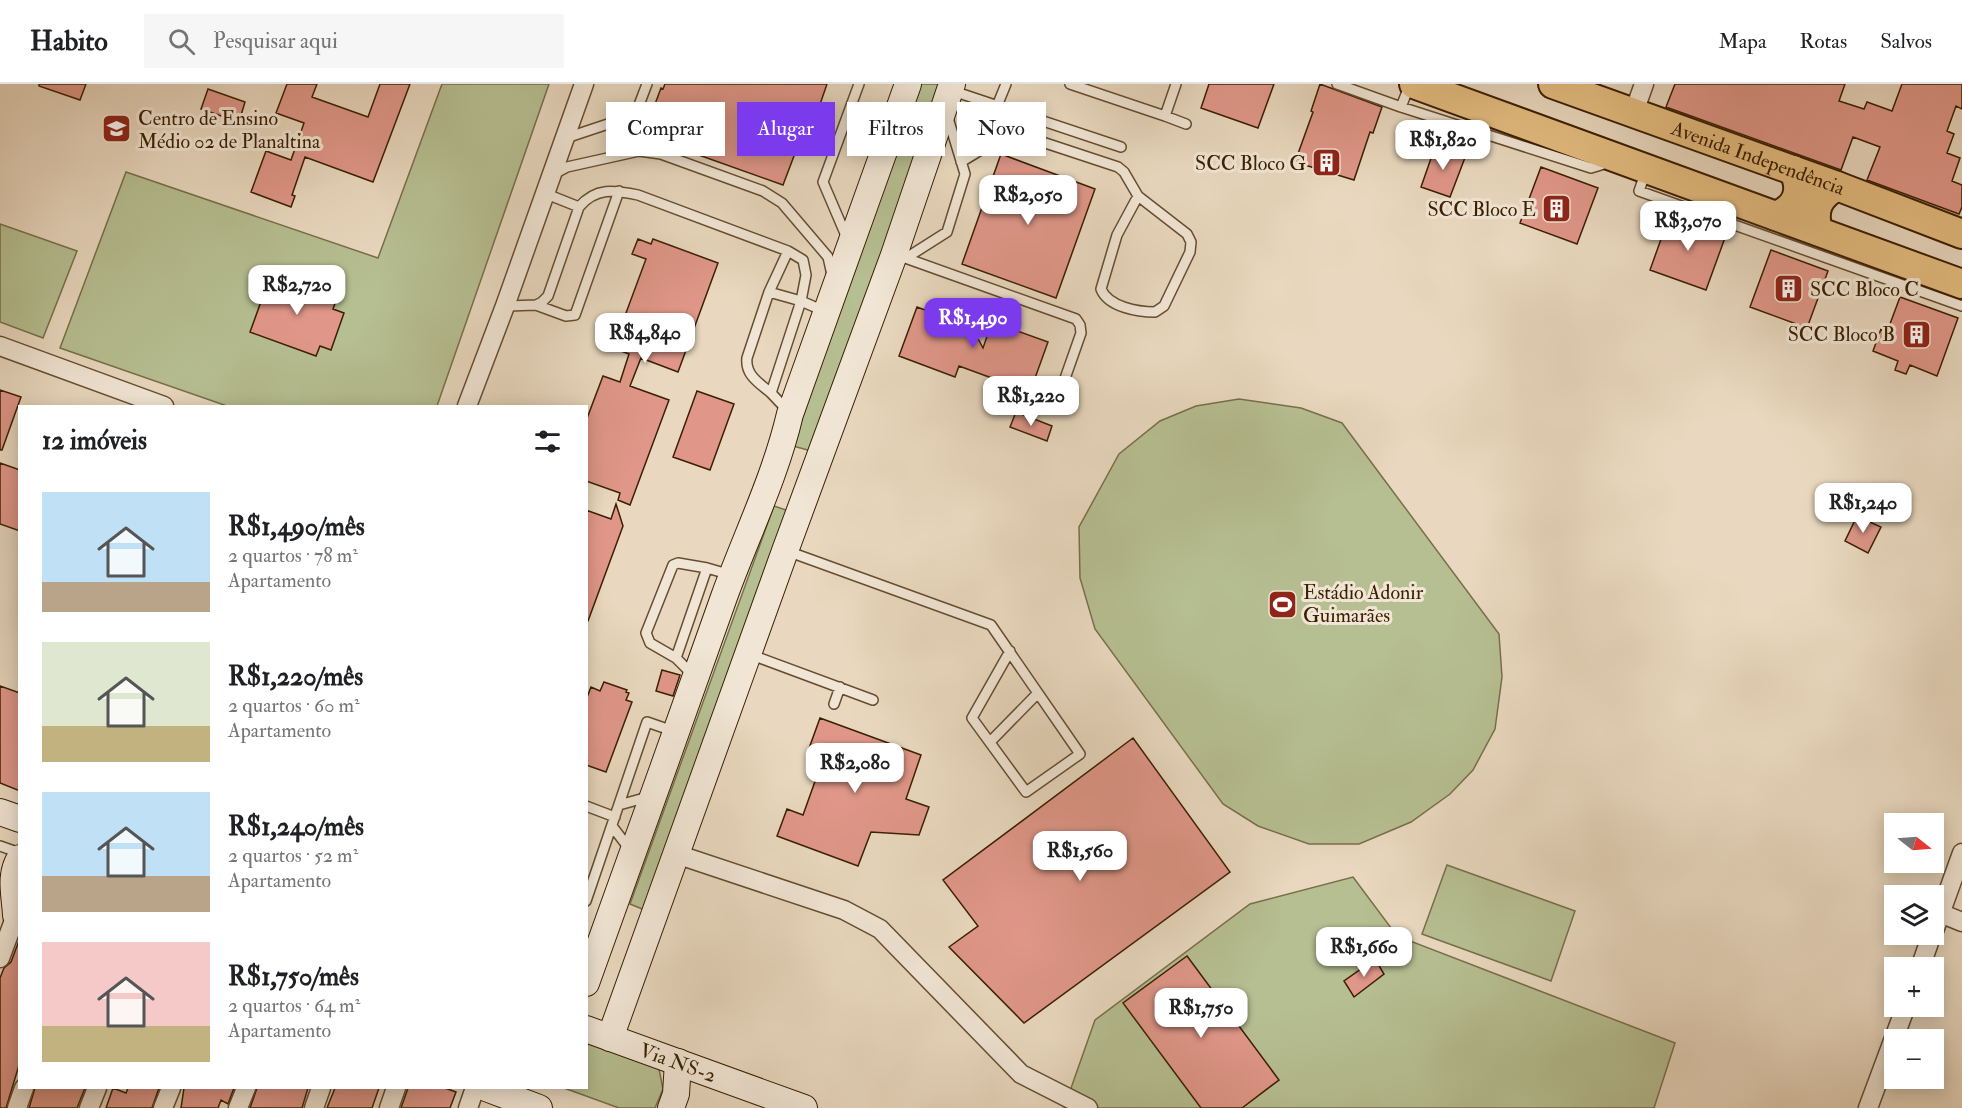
<!DOCTYPE html>
<html lang="pt">
<head>
<meta charset="utf-8">
<style>
	body { margin:0; font-family:"IM FELL Double Pica",serif; background:#f6f6f6; color:#202124; height:100vh; display:flex; flex-direction:column; font-size:22px; white-space:nowrap }
	* { box-sizing:border-box; margin:0 }
	p { font-size:20px; color:#757577 }
	.icon { flex:none; width:33px; height:33px; fill:none; stroke:currentColor; stroke-width:2; stroke-linecap:round; stroke-linejoin:round }
	.map { position:relative; flex:1; overflow:hidden }
	.side { position:absolute; left:18px; top:321px; width:570px; height:684px; display:flex; flex-direction:column; background:#fff; border-radius:0px; box-shadow:0 3px 15px #0003 }
	.side>* { flex:none }
	.hud { position:absolute; left:606px; top:18px; width:570px; height:54px; display:flex; gap:12px }
	.needle { width:39px; rotate:107deg }
	.fabs { position:absolute; left:1884px; top:729px; display:grid; gap:12px }
	.fabs a { display:grid; place-items:center; width:60px; height:60px; border-radius:0px; background:#fff; box-shadow:0 3px 15px #0003; font-size:30px }
	.price { position:absolute; translate:-50% -51px; padding:0 14px; border-radius:12px; background:#fff; color:#222; font-size:20px; line-height:39px; filter:drop-shadow(0 2px 3px #0008) }
	.price::after { content:''; position:absolute; left:50%; top:36px; width:18px; height:14px; margin-left:-9px; background:inherit; clip-path:polygon(0 0,100% 0,50% 100%) }
	.price.on { background:#7c3aed; color:#fff }
	ul { padding:0; list-style:none }
	li { display:flex; align-items:center; gap:18px; height:150px; padding:0 24px }
	li span { display:grid; place-items:center; flex:none; width:168px; height:120px; border-radius:0px; color:#555 }
	li>.icon { margin-inline-start:auto }
	span .icon { width:72px; height:72px; fill:#fffc; stroke-width:1 }
	li b { font-size:26px }
	h2 { display:flex; justify-content:space-between; align-items:center; height:72px; padding:0 24px; font-size:26px }
	.tag { padding:0 21px; border-radius:0px; background:#fff; box-shadow:0 3px 15px #0003; font-size:21px; line-height:54px }
	.tag.on { background:#7c3aed; color:#fff }
	header { display:flex; align-items:center; gap:36px; box-sizing:border-box; height:84px; padding:0 30px; background:#fff; border-bottom:2px solid #e0e0e0 }
	header strong { font-size:28px }
	nav { display:flex; gap:33px; margin-inline-start:auto; font-size:21px }
	.search { width:420px; height:54px; background:#f6f6f6; display:flex; align-items:center; gap:15px; box-sizing:border-box; padding:0 21px; border-radius:0px; color:#757577; font-size:22px }
	.map>svg:first-child { display:block }
	.green { fill:#b6bf92; stroke:#786f4a; stroke-width:1.5 }
	.building { fill:#e09789; stroke:#3a1f01; stroke-width:1.5 }
	.lines { fill:none; stroke-linecap:round; stroke-linejoin:round }
	.lane-casing { stroke:#664d30; stroke-width:12 }
	.street-casing { stroke:#664d30; stroke-width:21 }
	.secondary-casing { stroke:#3a1f01; stroke-width:28 }
	.primary-casing { stroke:#3a1f01; stroke-width:32 }
	.lane { stroke:#f1e6d5; stroke-width:9 }
	.street { stroke:#f1e6d5; stroke-width:18 }
	.secondary { stroke:#f1e6d5; stroke-width:26 }
	.primary { stroke:#e4bc80; stroke-width:28 }
	.labels { text-anchor:middle; dominant-baseline:central; stroke-width:6; stroke-linejoin:round; paint-order:stroke }
	.poi-label { font-size:20px; fill:#3a1f01; stroke:#f1e6d5; text-anchor:start }
	.street-label { font-size:20px; fill:#3a1f01; stroke:#f1e6d5 }
</style>
</head>
<body>
<header>
<strong>Habito</strong>
<div class="search"><svg class="icon" aria-label="search" viewBox="0 0 24 24"><circle cx="10" cy="10" r="6"/><path d="M15 15l6 6"/></svg>Pesquisar aqui</div>
<nav><a>Mapa</a><a>Rotas</a><a>Salvos</a></nav>
</header>
<div class="map">
<svg width="1962" height="1024" viewBox="0 0 1962 1024">
	<rect width="100%" height="100%" fill="#e9d8bf"/>
	<filter id="stains"><feTurbulence type="fractalNoise" baseFrequency=".00333" numOctaves="4"/><feColorMatrix values="0 0 0 0 .2 0 0 0 0 .09 0 0 0 0 .02 0 0 0 .5 -.17"/></filter>
	<radialGradient id="worn" r=".72"><stop offset=".6" stop-color="#630" stop-opacity="0"/><stop offset="1" stop-color="#630" stop-opacity=".3"/></radialGradient>
	<!-- green -->
	<path class="green" d="M442,0H549L437,322H227L60,264L126,88L378,174Z
		M917,0H944L815,368L793,362Z
		M0,140L77,167L43,254L0,238Z
		M1239,315L1301,324L1342,339L1499,550L1502,593L1495,645L1473,686L1450,710L1411,738L1359,760H1309L1258,742L1223,720L1095,545L1080,494L1079,443L1119,370L1160,337L1196,322Z
		M774,422L792,428L647,827L630,820Z
		M1447,781L1575,827L1551,897L1422,850Z
		M1353,793L1397,852L1675,959L1654,1024H1064L1095,936L1250,820Z
		M587,955L659,985L663,1005L655,1024H619L564,1004H586Z"/>
	<!-- building -->
	<path class="building" d="M39,0H86L80,16L39,2Z
		M287,0H317L312,13L368,33L380,0H410L373,98L305,73L292,111L295,112L291,123L251,108L266,67L291,76L304,39L276,29Z
		M665,0H827L804,67L797,64L783,101L651,54L656,42L648,39L661,4L663,5Z
		M1209,0H1274L1258,44L1201,24Z
		M1320,0L1382,23L1373,49L1370,48L1354,96L1295,78L1313,28L1311,27Z
		M1675,0H1845L1839,17L1864,25L1867,18L1892,27L1902,0H1962V25L1956,22L1947,47L1954,50L1947,69L1960,74L1952,97L1962,101V123L1959,130L1867,96L1880,63L1853,53L1841,86L1666,23Z
		M208,5L245,18L239,38L201,25Z
		M1436,60L1466,71L1450,113L1421,103Z
		M1001,70L1095,105L1056,214L962,180Z
		M1541,83L1598,104L1577,160L1520,139Z
		M1670,130L1726,151L1706,206L1650,186Z
		M638,155L651,160L653,155L718,179L678,288L641,274L630,302L669,316L630,421L618,416L620,409L586,397V337L603,292L620,298L629,270L613,264L646,175L632,170Z
		M1771,166L1828,187L1807,244L1750,223Z
		M271,190L337,214L333,225L344,229L331,266L320,262L316,272L250,248Z
		M1900,213L1958,234L1937,292L1910,281L1906,290L1895,286L1898,277L1873,267L1881,245L1887,248Z
		M917,223L946,234L960,228L967,234L983,264L992,238L1048,258L1030,308L959,282L955,293L899,272Z
		M0,306L21,313L2,366H0Z
		M697,307L734,320L710,386L673,373Z
		M1016,328L1052,342L1047,357L1010,343Z
		M0,379L20,386V447L0,440Z
		M616,420L623,442L588,537H586V426L611,435Z
		M1857,432L1881,443L1868,469L1845,457Z
		M662,586L680,591L673,612L656,607Z
		M604,598L627,606L626,608L629,609L626,616L632,618L606,688L586,681V616L591,603L600,607Z
		M0,602L20,609V707L0,699Z
		M820,634L921,671L906,715L929,723L919,751L871,748L858,782L777,752L787,725L803,731L823,675L807,670Z
		M1133,654L1230,788L1024,939L949,863L978,842L943,796Z
		M20,854V978L6,1024H0V894L4,884L11,878Z
		M1187,872L1279,996L1242,1024H1201L1123,919Z
		M1375,875L1384,890L1354,913L1344,897Z
		M35,1004H85L77,1024H29Z
		M113,1004L126,1009L128,1004H159L152,1024H106Z
		M184,1004H234L228,1020L221,1016L218,1024H181Z
		M257,1004H308L302,1024H250Z
		M335,1004H379L372,1024H327Z
		M408,1004H445L456,1008L450,1024H401Z"/>
	<g class="lines">
		<defs>
			<path id="lane" d="M1070,0L1165,32
				M1176,0L1165,32L1186,40
				M1337,0L1401,23L1591,84L1601,81L1605,75
				M953,7L1121,63
				M997,22L1006,0
				M1401,23L1410,0
				M566,54L626,34L639,21L647,0
				M961,78L1007,50L1015,49L1118,83L1124,88L1138,112L1187,150L1191,158L1190,168L1164,222L1155,228C1138,228 1108,223 1101,205L1117,151L1138,112
				M1646,87L1639,107L1962,222
				M554,90L567,83L639,67L661,70L763,107L782,119L828,173L832,191
				M579,123C596,103 614,106 638,111L788,167L803,176L806,191L801,217L769,208
				M847,154L823,98L859,0
				M897,171L1076,235L1080,241L1081,249L1056,320
				M906,174L947,148L965,90L948,34
				M536,221L542,218L548,212L579,123L544,109
				M505,222L536,221L566,232L575,231L619,107
				M771,309C759,299 745,291 747,274L769,208L788,167
				M789,328L771,309L801,217L824,227
				M787,467L991,541L1080,670L1026,708L972,634L1010,567
				M749,570L873,616
				M676,574L650,559L646,549L673,481L678,479L707,484
				M694,592L676,574L707,484L731,491
				M834,620L840,603
				M990,658L1038,609
				M619,721L648,713
				M586,722L615,733
				M612,742L631,767
				M0,762L20,769
				M586,817L647,638L673,647"/>
			<path id="street" d="M1634,28L1644,0
				M0,262L164,322
				M467,322L505,222L584,0
				M676,770L844,826L880,845L1021,990L1088,1024
				M1940,829L1962,838
				M1934,847L1962,769
				M0,874L16,831
				M1920,884L1932,850
				M17,1024L24,1004
				M89,1024L97,1004
				M163,1024L171,1004
				M238,1024L246,1004
				M314,1024L321,1004
				M389,1024L396,1004
				M468,1024L475,1004
				M1868,1024L1906,922"/>
			<g id="secondary">
				<path d="M0,728L20,735"/>
				<path d="M16,831C15,811 9,792 20,774"/>
				<path d="M586,899C633,770 678,642 724,513C746,452 775,394 790,330L908,0"/>
				<path id="s1" d="M586,945L804,1024"/>
				<path d="M610,954L785,467L894,171L952,0"/>
				<path d="M486,1004L539,1024"/>
				<path d="M671,1024L676,1010L678,978"/>
			</g>
			<g id="primary">
				<path d="M1414,0L1962,200"/>
				<path id="s2" d="M1553,0L1837,102L1962,150"/>
				<path d="M1776,132C1797,124 1804,106 1793,86"/>
				<path d="M1818,147C1812,126 1818,112 1837,102"/>
			</g>
		</defs>
		<!-- lane casing -->
		<use href="#lane" class="lane-casing"/>
		<!-- street casing -->
		<use href="#street" class="street-casing"/>
		<!-- secondary casing -->
		<use href="#secondary" class="secondary-casing"/>
		<!-- primary casing -->
		<use href="#primary" class="primary-casing"/>
		<!-- lane -->
		<use href="#lane" class="lane"/>
		<!-- street -->
		<use href="#street" class="street"/>
		<!-- secondary -->
		<use href="#secondary" class="secondary"/>
		<!-- primary -->
		<use href="#primary" class="primary"/>
	</g>
	<!-- icons -->
	<defs>
		<symbol id="school-square" viewBox="-11 -11 22 22"><rect x="-9" y="-9" width="18" height="18" rx="4" fill="#8f2418" stroke="#f1e6d5"/><path d="M0-5L7-2L0 1L-7-2ZM-4 1L0 2.5L4 1V4Q0 6-4 4Z" fill="#fff"/></symbol>
		<symbol id="building-square" viewBox="-11 -11 22 22"><rect x="-9" y="-9" width="18" height="18" rx="4" fill="#8f2418" stroke="#f1e6d5"/><path d="M-4-6H4V6H1V3H-1V6H-4ZM-2.5-4.3h1.7v1.8h-1.7ZM.8-4.3h1.7v1.8H.8ZM-2.5-1h1.7V.8h-1.7ZM.8-1h1.7V.8H.8Z" fill="#fff"/></symbol>
		<symbol id="stadium-square" viewBox="-11 -11 22 22"><rect x="-9" y="-9" width="18" height="18" rx="4" fill="#8f2418" stroke="#f1e6d5"/><path d="M0-5a6.5 5 0 1 0 0 10a6.5 5 0 1 0 0-10ZM-3.5-1.8h7v3.6h-7Z" fill="#fff"/></symbol>
	</defs>
	<g fill-rule="evenodd">
		<use href="#school-square" x="100" y="28" width="33" height="33"/>
		<use href="#building-square" x="1310" y="62" width="33" height="33"/>
		<use href="#building-square" x="1540" y="108" width="33" height="33"/>
		<use href="#building-square" x="1772" y="188" width="33" height="33"/>
		<use href="#building-square" x="1900" y="234" width="33" height="33"/>
		<use href="#stadium-square" x="1266" y="504" width="33" height="33"/>
	</g>
	<g class="labels">
		<!-- poi labels -->
		<g class="poi-label">
			<text x="138" y="34">Centro de Ensino<tspan x="138" dy="23">Médio 02 de Planaltina</tspan></text>
			<text x="1306" y="79" text-anchor="end">SCC Bloco G</text>
			<text x="1536" y="125" text-anchor="end">SCC Bloco E</text>
			<text x="1810" y="205">SCC Bloco C</text>
			<text x="1895" y="250" text-anchor="end">SCC Bloco B</text>
			<text x="1303" y="508">Estádio Adonir<tspan x="1303" dy="23">Guimarães</tspan></text>
		</g>
		<!-- street labels -->
		<g class="street-label">
			<text stroke="none"><textPath href="#s2" startOffset="218">Avenida Independência</textPath></text>
			<text stroke="none"><textPath href="#s1" startOffset="98">Via NS-2</textPath></text>
		</g>
	</g>
	<rect width="100%" height="100%" filter="url(#stains)"/>
	<rect width="100%" height="100%" fill="url(#worn)"/>
</svg>
<div class="fabs">
<a><svg class="needle" viewBox="-14 -14 28 28"><path d="M0-13l5 13h-10z" fill="#e53935"/><path d="M0 13l5-13h-10z" fill="#757577"/></svg></a>
<a><svg class="icon" aria-label="layers" viewBox="0 0 24 24"><path d="M12 4l9 5-9 5-9-5zM3 14l9 5 9-5"/></svg></a>
<a>+</a>
<a>−</a>
</div>
<b class="price" style="left:1443px;top:87px">R$1,820</b>
<b class="price" style="left:1028px;top:142px">R$2,050</b>
<b class="price" style="left:1688px;top:168px">R$3,070</b>
<b class="price" style="left:297px;top:232px">R$2,720</b>
<b class="price on" style="left:973px;top:265px">R$1,490</b>
<b class="price" style="left:645px;top:280px">R$4,840</b>
<b class="price" style="left:1031px;top:343px">R$1,220</b>
<b class="price" style="left:1863px;top:450px">R$1,240</b>
<b class="price" style="left:855px;top:710px">R$2,080</b>
<b class="price" style="left:1080px;top:798px">R$1,560</b>
<b class="price" style="left:1364px;top:894px">R$1,660</b>
<b class="price" style="left:1201px;top:955px">R$1,750</b>
<div class="hud">
<a class="tag">Comprar</a>
<a class="tag on">Alugar</a>
<a class="tag">Filtros</a>
<a class="tag">Novo</a>
</div>
<section class="side">
<h2>12 imóveis<svg class="icon" aria-label="filters" viewBox="0 0 24 24"><path d="M4 7h16M4 17h16"/><circle cx="9" cy="7" r="2"/><circle cx="15" cy="17" r="2"/></svg></h2>
<ul>
<li><span style="background:linear-gradient(#bfe0f5 75%,#b9a48a 0)"><svg class="icon" aria-label="home" viewBox="0 0 24 24"><path d="M3 11l9-7 9 7M6 9v11h12V9"/></svg></span><div><b>R$1,490/mês</b><p>2 quartos · 78 m²</p><p>Apartamento</p></div></li>
<li><span style="background:linear-gradient(#dfe7d0 70%,#c2b280 0)"><svg class="icon" aria-label="home" viewBox="0 0 24 24"><path d="M3 11l9-7 9 7M6 9v11h12V9"/></svg></span><div><b>R$1,220/mês</b><p>2 quartos · 60 m²</p><p>Apartamento</p></div></li>
<li><span style="background:linear-gradient(#bfe0f5 70%,#b9a48a 0)"><svg class="icon" aria-label="home" viewBox="0 0 24 24"><path d="M3 11l9-7 9 7M6 9v11h12V9"/></svg></span><div><b>R$1,240/mês</b><p>2 quartos · 52 m²</p><p>Apartamento</p></div></li>
<li><span style="background:linear-gradient(#f6c9c9 70%,#c2b280 0)"><svg class="icon" aria-label="home" viewBox="0 0 24 24"><path d="M3 11l9-7 9 7M6 9v11h12V9"/></svg></span><div><b>R$1,750/mês</b><p>2 quartos · 64 m²</p><p>Apartamento</p></div></li>
</ul>
</section>
</div>
</body>
</html>
